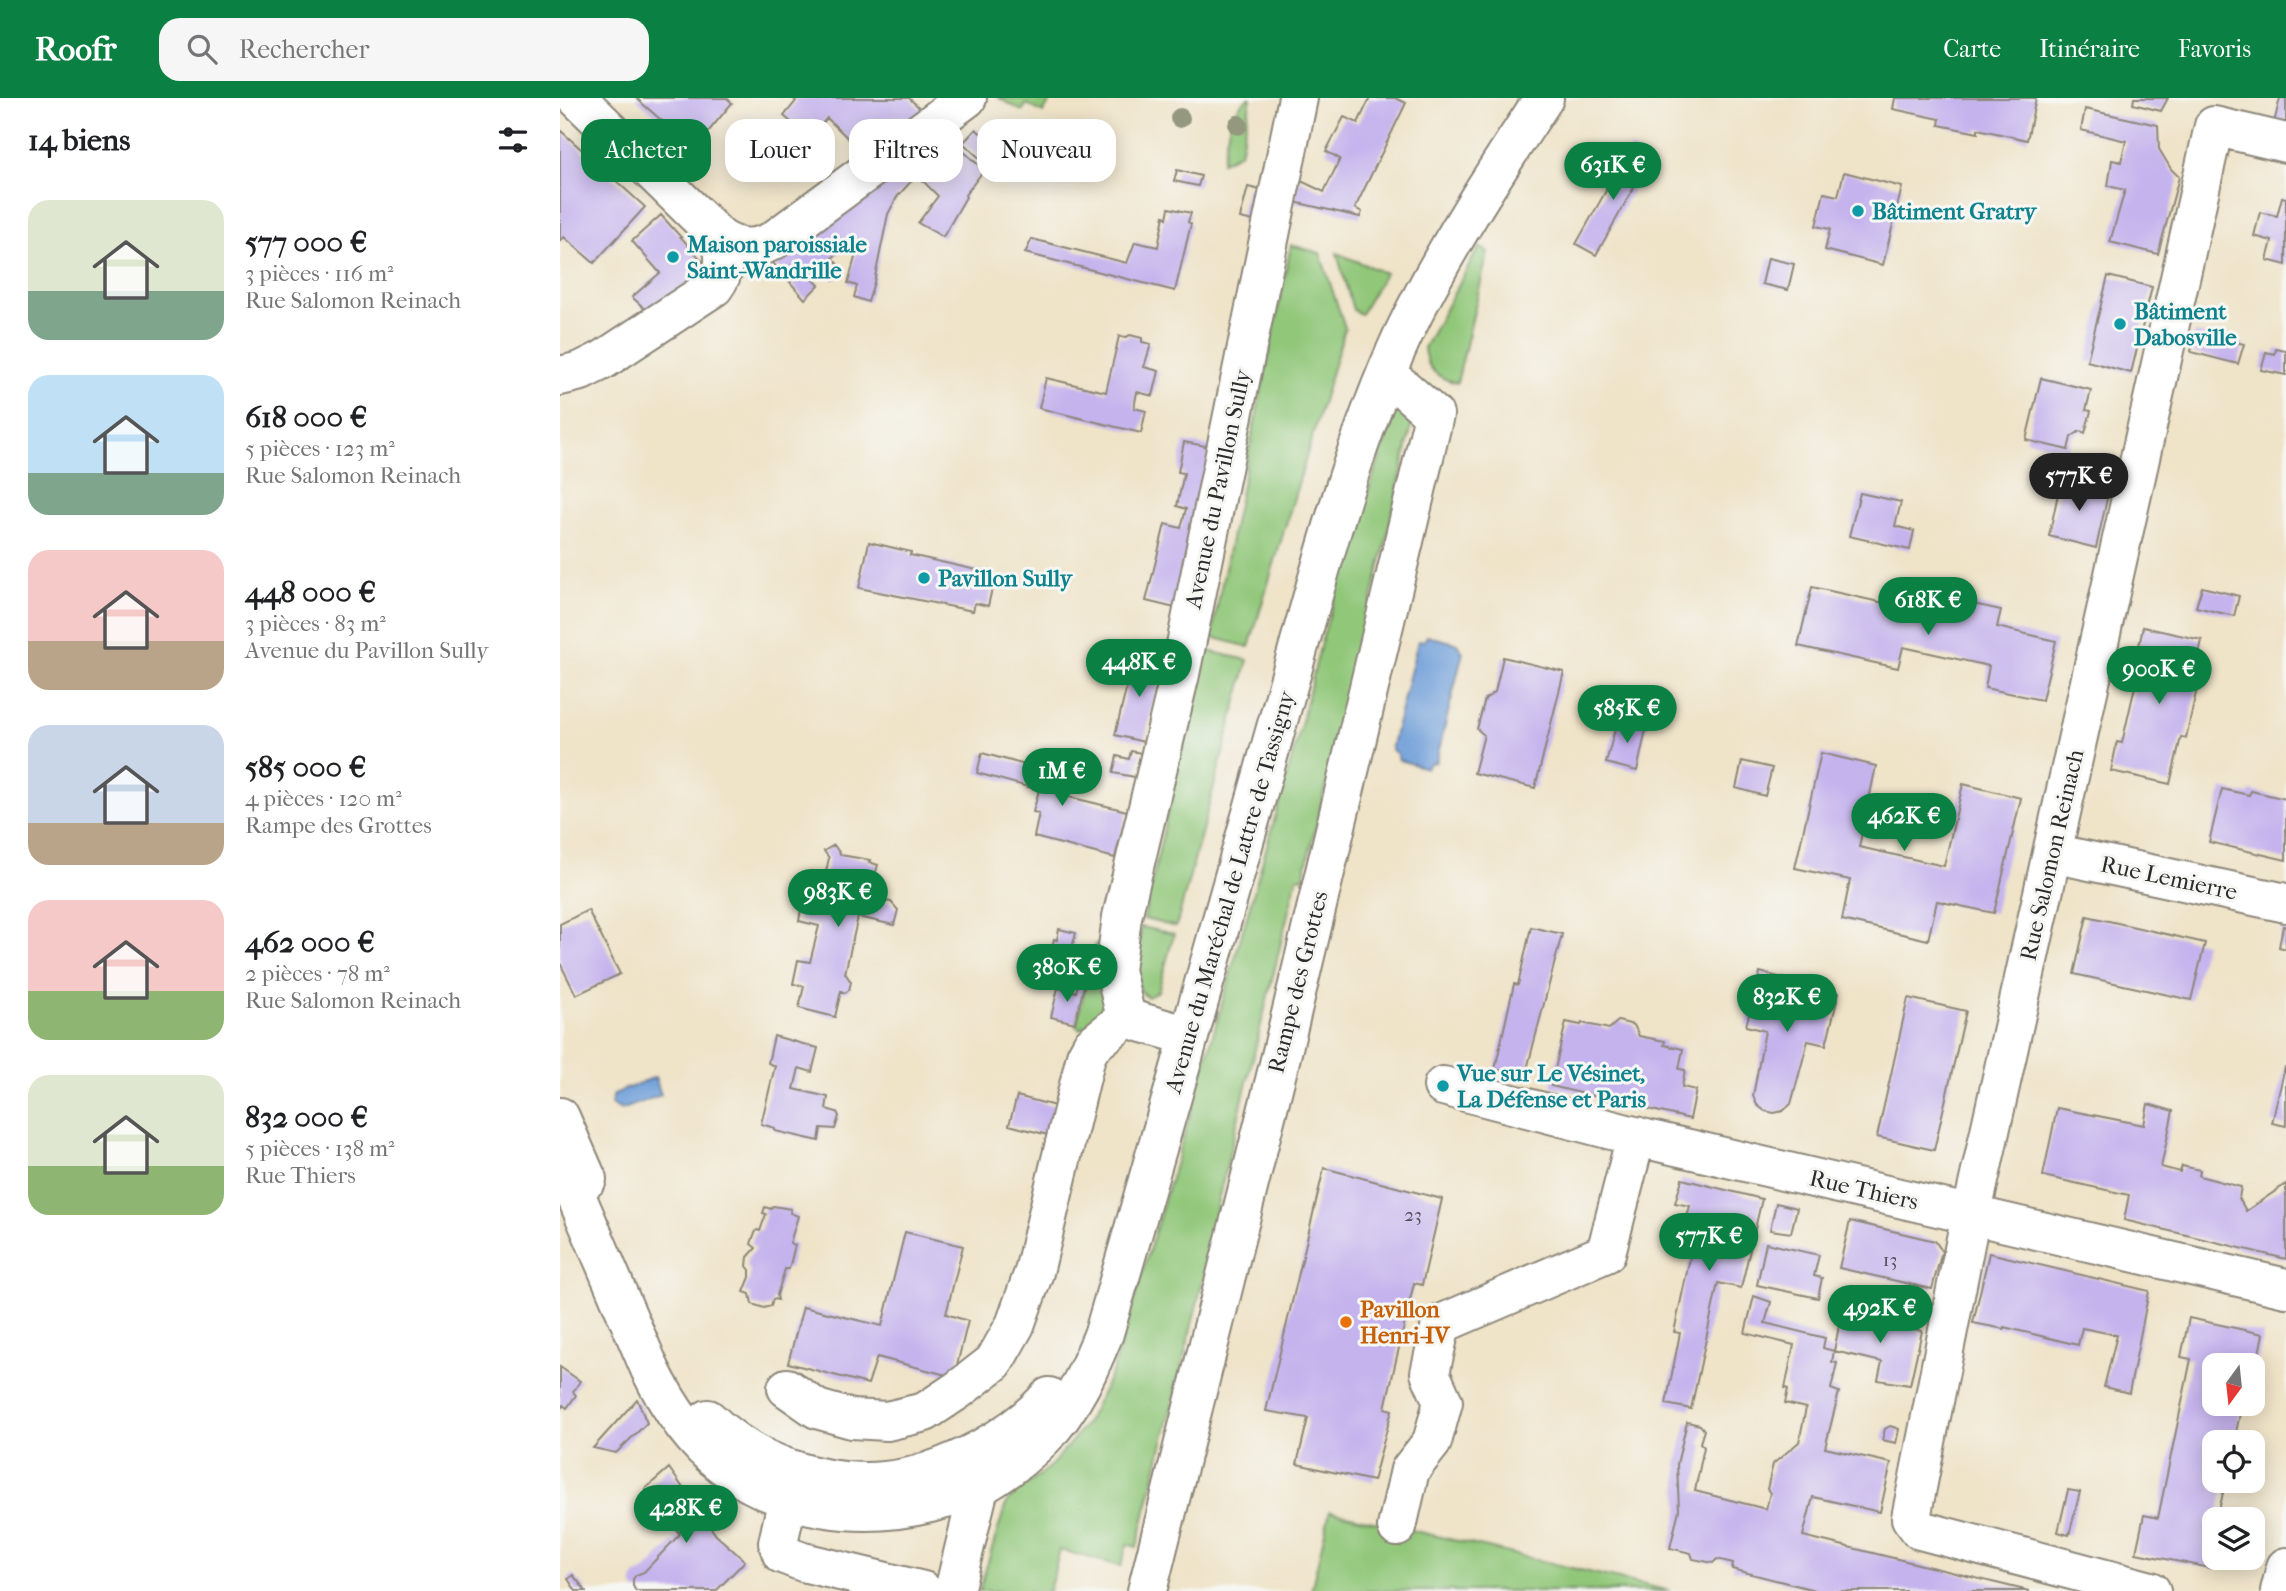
<!DOCTYPE html>
<html lang="fr">
<head>
<meta charset="utf-8">
<style>
	body { margin:0; font-family:"IM FELL French Canon",serif; background:#f6f6f6; color:#202124; height:100vh; display:flex; flex-direction:column; font-size:26px; white-space:nowrap }
	* { box-sizing:border-box; margin:0 }
	p { font-size:23px; color:#757577 }
	.icon { flex:none; width:38px; height:38px; fill:none; stroke:currentColor; stroke-width:2; stroke-linecap:round; stroke-linejoin:round }
	.map { position:relative; flex:1; overflow:hidden }
	.side { display:flex; flex-direction:column; background:#fff; width:560px }
	.side>* { flex:none }
	.top-card { position:absolute; left:21px; top:21px; width:665px; height:63px; display:flex; gap:14px }
	.needle { width:46px; rotate:195deg }
	.controls { position:absolute; left:1642px; top:1255px; display:grid; gap:14px }
	.controls a { display:grid; place-items:center; width:63px; height:63px; border-radius:14px; background:#fff; box-shadow:0 4px 18px #0003; font-size:35px }
	.price { position:absolute; translate:-50% -60px; padding:0 16px; border-radius:24px; background:#0b8043; color:#fff; font-size:23px; line-height:46px; filter:drop-shadow(0 2px 4px #0008) }
	.price::after { content:''; position:absolute; left:50%; top:42px; width:21px; height:16px; margin-left:-10px; background:inherit; clip-path:polygon(0 0,100% 0,50% 100%) }
	.price.selected { background:#222; color:#fff }
	ul { padding:0; list-style:none }
	li { display:flex; align-items:center; gap:21px; height:175px; padding:0 28px }
	li span { display:grid; place-items:center; flex:none; width:196px; height:140px; border-radius:21px; color:#555 }
	li>.icon { margin-inline-start:auto }
	span .icon { width:84px; height:84px; fill:#fffc; stroke-width:1 }
	li b { font-size:30px }
	h2 { display:flex; justify-content:space-between; align-items:center; height:84px; padding:0 28px; font-size:30px }
	.tag { padding:0 24px; border-radius:21px; background:#fff; box-shadow:0 4px 18px #0003; font-size:24px; line-height:63px }
	.tag.selected { background:#0b8043; color:#fff }
	header { display:flex; align-items:center; gap:42px; box-sizing:border-box; height:98px; padding:0 35px; background:#0b8043; color:#fff }
	header strong { font-size:33px }
	nav { display:flex; gap:38px; margin-inline-start:auto; font-size:24px }
	.search { width:490px; height:63px; background:#f6f6f6; display:flex; align-items:center; gap:18px; box-sizing:border-box; padding:0 24px; border-radius:21px; color:#757577; font-size:26px }
	main { display:flex; flex:1; min-height:0 }
	.map>svg:first-child { display:block }
	.green { fill:#91c779; stroke:#5e7952; stroke-width:2 }
	.water { fill:#709fd9; stroke:#4e6582; stroke-width:2 }
	.building { fill:#c5b3ed }
	.lines { fill:none; stroke-linecap:round; stroke-linejoin:round }
	.minor-casing { stroke:#8d877a; stroke-width:42 }
	.major-casing { stroke:#8d877a; stroke-width:42 }
	.minor { stroke:#fff; stroke-width:38 }
	.major { stroke:#fff; stroke-width:38 }
	.tree { fill:#94987e }
	.culture-dot { fill:#0f9aa8; stroke:#f6f6f2; stroke-width:2.5 }
	.food-dot { fill:#e8710a; stroke:#f6f6f2; stroke-width:2.5 }
	.labels { text-anchor:middle; dominant-baseline:central; stroke-width:6; stroke-linejoin:round; paint-order:stroke }
	.number-label { font-size:19px; fill:#524d5c }
	.culture-label { font-size:23px; font-weight:bold; fill:#0d838f; stroke:#f6f6f2; text-anchor:start }
	.street-label { font-size:23px; fill:#2b2b2b; stroke:#f6f6f2 }
	.food-label { font-size:23px; font-weight:bold; fill:#c56008; stroke:#f6f6f2; text-anchor:start }
</style>
</head>
<body>
<header>
<strong>Roofr</strong>
<div class="search"><svg class="icon" aria-label="search" viewBox="0 0 24 24"><circle cx="10" cy="10" r="6"/><path d="M15 15l6 6"/></svg>Rechercher</div>
<nav><a>Carte</a><a>Itinéraire</a><a>Favoris</a></nav>
</header>
<main>
<section class="side">
<h2>14 biens<svg class="icon" aria-label="filters" viewBox="0 0 24 24"><path d="M4 7h16M4 17h16"/><circle cx="9" cy="7" r="2"/><circle cx="15" cy="17" r="2"/></svg></h2>
<ul>
<li><span style="background:linear-gradient(#dfe7d0 65%,#7fa58c 0)"><svg class="icon" aria-label="home" viewBox="0 0 24 24"><path d="M3 11l9-7 9 7M6 9v11h12V9"/></svg></span><div><b>577 000 €</b><p>3 pièces · 116 m²</p><p>Rue Salomon Reinach</p></div></li>
<li><span style="background:linear-gradient(#bfe0f5 70%,#7fa58c 0)"><svg class="icon" aria-label="home" viewBox="0 0 24 24"><path d="M3 11l9-7 9 7M6 9v11h12V9"/></svg></span><div><b>618 000 €</b><p>5 pièces · 123 m²</p><p>Rue Salomon Reinach</p></div></li>
<li><span style="background:linear-gradient(#f6c9c9 65%,#b9a48a 0)"><svg class="icon" aria-label="home" viewBox="0 0 24 24"><path d="M3 11l9-7 9 7M6 9v11h12V9"/></svg></span><div><b>448 000 €</b><p>3 pièces · 83 m²</p><p>Avenue du Pavillon Sully</p></div></li>
<li><span style="background:linear-gradient(#c9d6e8 70%,#b9a48a 0)"><svg class="icon" aria-label="home" viewBox="0 0 24 24"><path d="M3 11l9-7 9 7M6 9v11h12V9"/></svg></span><div><b>585 000 €</b><p>4 pièces · 120 m²</p><p>Rampe des Grottes</p></div></li>
<li><span style="background:linear-gradient(#f6c9c9 65%,#8fb573 0)"><svg class="icon" aria-label="home" viewBox="0 0 24 24"><path d="M3 11l9-7 9 7M6 9v11h12V9"/></svg></span><div><b>462 000 €</b><p>2 pièces · 78 m²</p><p>Rue Salomon Reinach</p></div></li>
<li><span style="background:linear-gradient(#dfe7d0 65%,#8fb573 0)"><svg class="icon" aria-label="home" viewBox="0 0 24 24"><path d="M3 11l9-7 9 7M6 9v11h12V9"/></svg></span><div><b>832 000 €</b><p>5 pièces · 138 m²</p><p>Rue Thiers</p></div></li>
</ul>
</section>
<div class="map">
<svg width="1726" height="1493" viewBox="0 0 1726 1493">
	<rect width="100%" height="100%" fill="#f6f6f2"/>
	<filter id="ink" filterUnits="userSpaceOnUse"><feTurbulence type="fractalNoise" baseFrequency=".0143" numOctaves="2"/><feDisplacementMap in="SourceGraphic" scale="14" xChannelSelector="R" yChannelSelector="G"/><feConvolveMatrix kernelMatrix="1 2 1 2 8 2 1 2 1" color-interpolation-filters="sRGB"/></filter>
	<filter id="wash" filterUnits="userSpaceOnUse"><feTurbulence type="fractalNoise" baseFrequency=".00686" numOctaves="4" result="noise"/><feDisplacementMap in="SourceGraphic" scale="28" xChannelSelector="R" yChannelSelector="G"/><feGaussianBlur stdDeviation="1.57" result="paint"/><feColorMatrix in="noise" values="0 0 0 0 0 0 0 0 0 0 0 0 0 0 0 0 0 1.4 0 .05"/><feComposite in="paint" operator="in"/></filter>
	<g filter="url(#wash)">
		<rect width="100%" height="100%" fill="#efe3c8"/>
		<!-- green -->
		<path class="green" d="M439,0H492L483,15L467,6L462,13Z
			M688,0H691L680,55L662,64C667,41 667,15 688,0Z
			M731,147L760,155L785,230L689,549L651,539Z
			M919,149L928,154L897,285C877,280 866,271 864,250Z
			M777,155L825,175L801,216L793,212Z
			M839,303L853,321L827,440L743,780L737,779L656,1111L660,1113L577,1449L567,1446L561,1468L500,1452L489,1493H419L445,1409L450,1400L489,1370L506,1350L528,1323L553,1272L631,1014L738,639L761,545L792,441Z
			M643,552L688,562L616,829L584,821Z
			M581,829L614,836L598,893L588,899C569,892 579,846 581,829Z
			M535,846L544,850C545,871 555,907 535,923C531,926 525,928 520,931L516,928Z
			M770,1413L1110,1493H751Z"/>
		<!-- water -->
		<path class="water" d="M867,538L896,545L903,554L876,664L870,665L866,670L839,662L837,656L831,651L858,543H864Z
			M95,979L101,997L61,1012L51,1006L54,996Z"/>
		<g id="blocks">
			<!-- building -->
			<path class="building" d="M76,0H167L172,5L134,51Z
				M233,0H349L364,14L347,30L341,24L300,52L267,20L249,40L224,18L236,3Z
				M810,0H835L846,5L795,110L802,114L800,119L734,104L739,82L764,94L780,61L766,53L784,19L798,25Z
				M1335,0H1476L1467,42L1418,31V35L1379,27L1380,21L1333,11Z
				M1574,0H1608L1601,13L1573,6Z
				M1720,0H1726V28L1714,25Z
				M1525,11L1598,27L1599,51L1611,71L1619,79L1598,156L1550,144L1565,92L1548,88L1552,62L1561,64L1566,43L1521,32Z
				M416,31L439,52L426,66L403,45Z
				M0,32L85,109L34,165L4,139L0,143Z
				M393,44L424,72L405,97L406,99L383,139L358,125L378,98L361,81Z
				M1070,50L1090,61L1036,157L1016,146Z
				M345,69L355,79L337,99L328,116L314,184L308,204L294,199L297,188L288,185L299,145L295,143L272,160L283,172L274,182L264,172L253,181L259,187L245,201L212,164Z
				M617,72L641,78L638,88L614,83Z
				M1284,74L1342,89L1323,167L1265,152L1270,131L1256,128L1264,95L1278,98Z
				M688,89L705,93L698,124L680,120Z
				M1722,99L1726,100V167L1707,162L1712,143L1694,138L1700,114L1717,118Z
				M609,110L631,115L628,124L631,126L615,193L465,155L472,141L567,165L575,144L598,149L604,118L607,120Z
				M101,117L154,176L96,221L72,199L100,175L72,143Z
				M1208,160L1234,166L1228,192L1202,186Z
				M1548,178L1592,189L1571,275L1527,263Z
				M1635,235L1684,246L1678,266L1631,254Z
				M570,237L582,240V244L591,246L584,269L599,273L593,298L577,294L574,310L586,313L581,335L479,310L486,280L546,294L559,238L564,240Z
				M1716,251L1726,253V277L1701,272L1706,254L1715,256Z
				M1481,280L1531,292L1526,312L1531,313L1525,335L1520,333L1511,339L1508,352L1466,342Z
				M624,344L651,349L615,510L586,503L605,426L621,430L626,411L617,408L624,375L618,374Z
				M1501,382L1549,392L1536,450L1489,438Z
				M1300,395L1341,404L1335,428L1354,433L1350,452L1289,438Z
				M309,444L351,454L350,457L421,473L420,478L434,482L428,508L415,505L413,513L299,490Z
				M1252,489L1351,511L1354,493L1441,512L1437,529L1496,543L1482,602L1425,590L1429,568L1343,549L1338,570L1238,548Z
				M1642,489L1679,498L1674,518L1636,509Z
				M1583,529L1642,542L1632,589L1637,590L1626,640L1621,639L1610,686L1551,673L1557,644L1562,645L1582,558L1577,557Z
				M574,559L603,564L584,644L555,637Z
				M943,559L1004,574L975,690L914,675L924,637L917,631L925,601L935,594Z
				M1058,620L1087,627L1077,673L1046,665Z
				M571,653L581,655L575,679L553,675L557,658L569,661Z
				M422,655L520,682L517,691L497,696L567,713L555,760L474,739L479,715L473,714L479,692L417,675Z
				M1261,655L1316,668L1299,749L1384,768L1403,686L1461,700L1434,815L1377,803L1368,842L1282,822L1290,782L1235,770Z
				M1182,663L1212,670L1205,698L1176,690Z
				M1662,691L1689,697L1691,693L1726,701V762L1649,744Z
				M274,747L281,757L310,762L309,764L318,767L311,791L312,801L331,804L338,812L334,827L298,819L285,875L291,884L289,892L285,895L281,893L275,919L239,910L244,888L233,886L238,862L250,864L259,828L239,823L242,806L258,809L269,760L264,753Z
				M28,812L60,876L16,897L0,865V826Z
				M1527,818L1645,845L1631,902L1514,876Z
				M1723,828L1726,829V851L1719,849Z
				M971,829L1002,836L965,979L935,971L954,886L958,887Z
				M499,831L516,835L512,850L532,854L527,874L488,864L494,841L497,842Z
				M1200,874L1279,895L1266,947L1248,943L1231,1006L1223,1013L1214,1015L1205,1013L1197,1007L1193,998L1205,933L1186,928Z
				M518,886L524,888L515,925L491,919L498,890L516,894Z
				M1348,900L1406,913L1374,1052L1317,1039Z
				M1058,923L1074,927L1079,938L1105,943L1104,947L1123,951L1119,971L1125,972L1122,989L1136,992L1130,1021L991,988L1006,924L1021,927L1022,925L1049,931Z
				M214,938L258,950L252,974L239,970L234,991L268,999L266,1011L277,1014L279,1018L275,1031L261,1030L259,1043L215,1033V1030L201,1026L215,968L208,965Z
				M1725,969H1726V1028L1712,1025Z
				M457,998L495,1008L488,1037L449,1027Z
				M1588,1006L1613,1013L1601,1069L1620,1074L1622,1068L1640,1072L1639,1078L1681,1089L1679,1100L1686,1113L1726,1086V1161L1564,1122L1569,1097L1483,1078L1497,1010L1584,1027Z
				M764,1070L882,1101L862,1187L854,1185L825,1310L832,1312L813,1383L737,1366L748,1320L706,1313Z
				M1122,1081L1202,1101L1181,1190L1158,1185L1131,1311L1106,1306L1120,1235L1114,1234L1136,1132L1143,1133L1144,1127L1126,1123L1130,1108L1115,1105Z
				M1216,1105L1237,1110L1231,1135L1210,1132Z
				M213,1108L231,1111L230,1115L238,1118L230,1145L235,1147L229,1171H225L217,1197L218,1202L213,1201L211,1208L204,1210L192,1206L190,1196L184,1194L190,1179V1172L187,1168L188,1159L196,1150L191,1146L194,1137L197,1132L200,1133L206,1116L203,1115L205,1109L211,1111Z
				M1290,1123L1375,1143L1382,1153L1372,1191L1279,1170Z
				M345,1134L403,1148L386,1216L408,1223L394,1279L317,1259L308,1286L228,1265L243,1209L322,1228Z
				M1206,1145L1259,1157L1254,1178L1262,1180L1258,1200L1197,1187Z
				M1429,1155L1589,1193L1569,1295L1544,1289L1557,1237L1522,1230L1518,1247L1444,1229V1231L1413,1225Z
				M1194,1198L1211,1204L1205,1225L1265,1240L1263,1250L1274,1253L1272,1264L1277,1265L1271,1291L1279,1294L1265,1350L1331,1365L1320,1414L1253,1399L1243,1438L1469,1493H1259L1172,1471L1173,1465L1157,1461L1153,1465L1133,1461L1131,1455L1110,1450L1119,1412L1117,1366L1127,1324L1140,1327L1144,1332L1140,1345L1144,1349L1135,1393L1206,1411L1210,1395L1207,1391L1213,1366L1239,1344L1246,1310L1225,1305L1228,1291L1225,1290L1234,1247L1185,1235Z
				M1282,1213L1362,1233L1350,1287L1318,1282L1322,1264L1274,1253Z
				M1629,1220L1703,1236L1695,1275H1692V1267H1654V1306H1682L1674,1344H1654V1382H1666L1657,1421H1654V1451L1650,1470L1576,1455L1584,1417L1598,1420L1631,1261L1621,1259Z
				M0,1269L20,1283L13,1294L16,1297L7,1310L3,1307L0,1312Z
				M77,1301L87,1325L56,1355L33,1350Z
				M1330,1328L1339,1331L1336,1345L1322,1342L1325,1331Z
				M109,1370L156,1437L185,1463L156,1493H76L73,1488V1481L76,1477L84,1474L120,1436L98,1409L87,1415L81,1408L90,1398L85,1391Z
				M1508,1392L1520,1394L1509,1437L1498,1434Z
				M13,1477L26,1493H16L8,1481Z"/>
		</g>
	</g>
	<g filter="url(#ink)">
		<use href="#blocks" fill-opacity="0" stroke="#8d877a" stroke-width="2"/>
		<g class="lines">
			<defs>
				<path id="minor" d="M17,0L161,141C179,152 196,152 214,142L407,0
					M0,278L21,273L43,262L154,189C166,173 166,159 161,141
					M1492,755L1726,805
					M566,920L555,872L562,819L620,576L738,0
					M566,920L629,938
					M883,988L1086,1041L1726,1190
					M227,1290L257,1311L292,1321L327,1323L365,1314L398,1292L434,1264L455,1227L474,1174L526,958L532,947L566,920
					M234,1372L218,1445L222,1456L243,1464L363,1493
					M837,1429L850,1372L872,1344L883,1304L870,1275L881,1226L1046,1155L1076,1038
					M394,1493L418,1394L410,1363
					M587,1493L723,950L874,317L841,288
					M1591,1493L1360,1432L1351,1420L1406,1141L1654,28L1726,45
					M1720,1493L1726,1469"/>
				<path id="major" d="M0,1019L27,1081
					M0,1060L90,1271C108,1308 130,1342 163,1367C221,1412 301,1422 370,1405C385,1401 402,1398 415,1391C440,1378 463,1360 483,1340C512,1311 529,1272 544,1235C603,1034 659,831 716,630C753,501 786,361 842,239C882,155 933,77 984,0
					M148,1321C193,1366 263,1389 325,1383C359,1380 391,1367 421,1351C446,1337 470,1321 489,1299"/>
			</defs>
			<!-- minor casing -->
			<use href="#minor" class="minor-casing"/>
			<!-- major casing -->
			<use href="#major" class="major-casing"/>
			<!-- minor -->
			<use href="#minor" class="minor"/>
			<!-- major -->
			<use href="#major" class="major"/>
		</g>
		<!-- trees -->
		<g class="tree">
			<circle cx="620" cy="20" r="10"/>
			<circle cx="678" cy="27" r="10"/>
		</g>
	</g>
	<!-- markers -->
	<g class="culture-dot">
		<circle cx="1298" cy="113" r="7"/>
		<circle cx="113" cy="159" r="7"/>
		<circle cx="1560" cy="226" r="7"/>
		<circle cx="364" cy="480" r="7"/>
		<circle cx="883" cy="988" r="7"/>
	</g>
	<circle class="food-dot" cx="786" cy="1224" r="7"/>
	<g class="labels">
		<!-- number labels -->
		<g class="number-label">
			<text x="853" y="1117">23</text>
			<text x="1330" y="1162">13</text>
		</g>
		<!-- culture labels -->
		<g class="culture-label">
			<text x="1312" y="113">Bâtiment Gratry</text>
			<text x="127" y="146">Maison paroissiale<tspan x="127" dy="26">Saint-Wandrille</tspan></text>
			<text x="1574" y="213">Bâtiment<tspan x="1574" dy="26">Dabosville</tspan></text>
			<text x="378" y="480">Pavillon Sully</text>
			<text x="897" y="975">Vue sur Le Vésinet,<tspan x="897" dy="26">La Défense et Paris</tspan></text>
		</g>
		<!-- street labels -->
		<g class="street-label">
			<text transform="translate(658 391) rotate(-78)">Avenue du Pavillon Sully</text>
			<text transform="translate(1492 757) rotate(-77)">Rue Salomon Reinach</text>
			<text transform="translate(1609 780) rotate(12)">Rue Lemierre</text>
			<text transform="translate(670 794) rotate(-74)">Avenue du Maréchal de Lattre de Tassigny</text>
			<text transform="translate(738 884) rotate(-76)">Rampe des Grottes</text>
			<text transform="translate(1304 1092) rotate(13)">Rue Thiers</text>
		</g>
		<!-- food labels -->
		<g class="food-label">
			<text x="800" y="1211">Pavillon<tspan x="800" dy="26">Henri-IV</tspan></text>
		</g>
	</g>
</svg>
<div class="controls">
<a><svg class="needle" viewBox="-14 -14 28 28"><path d="M0-13l5 13h-10z" fill="#e53935"/><path d="M0 13l5-13h-10z" fill="#757577"/></svg></a>
<a><svg class="icon" aria-label="locate" viewBox="0 0 24 24"><circle cx="12" cy="12" r="6"/><path d="M12 2v4M12 18v4M2 12h4M18 12h4"/></svg></a>
<a><svg class="icon" aria-label="layers" viewBox="0 0 24 24"><path d="M12 4l9 5-9 5-9-5zM3 14l9 5 9-5"/></svg></a>
</div>
<b class="price" style="left:1053px;top:104px">631K €</b>
<b class="price selected" style="left:1519px;top:415px">577K €</b>
<b class="price" style="left:1368px;top:539px">618K €</b>
<b class="price" style="left:579px;top:601px">448K €</b>
<b class="price" style="left:1599px;top:608px">900K €</b>
<b class="price" style="left:1067px;top:647px">585K €</b>
<b class="price" style="left:502px;top:710px">1M €</b>
<b class="price" style="left:1344px;top:755px">462K €</b>
<b class="price" style="left:278px;top:831px">983K €</b>
<b class="price" style="left:507px;top:906px">380K €</b>
<b class="price" style="left:1227px;top:936px">832K €</b>
<b class="price" style="left:1149px;top:1175px">577K €</b>
<b class="price" style="left:1320px;top:1247px">492K €</b>
<b class="price" style="left:126px;top:1447px">428K €</b>
<div class="top-card">
<a class="tag selected">Acheter</a>
<a class="tag">Louer</a>
<a class="tag">Filtres</a>
<a class="tag">Nouveau</a>
</div>
</div>
</main>
</body>
</html>
